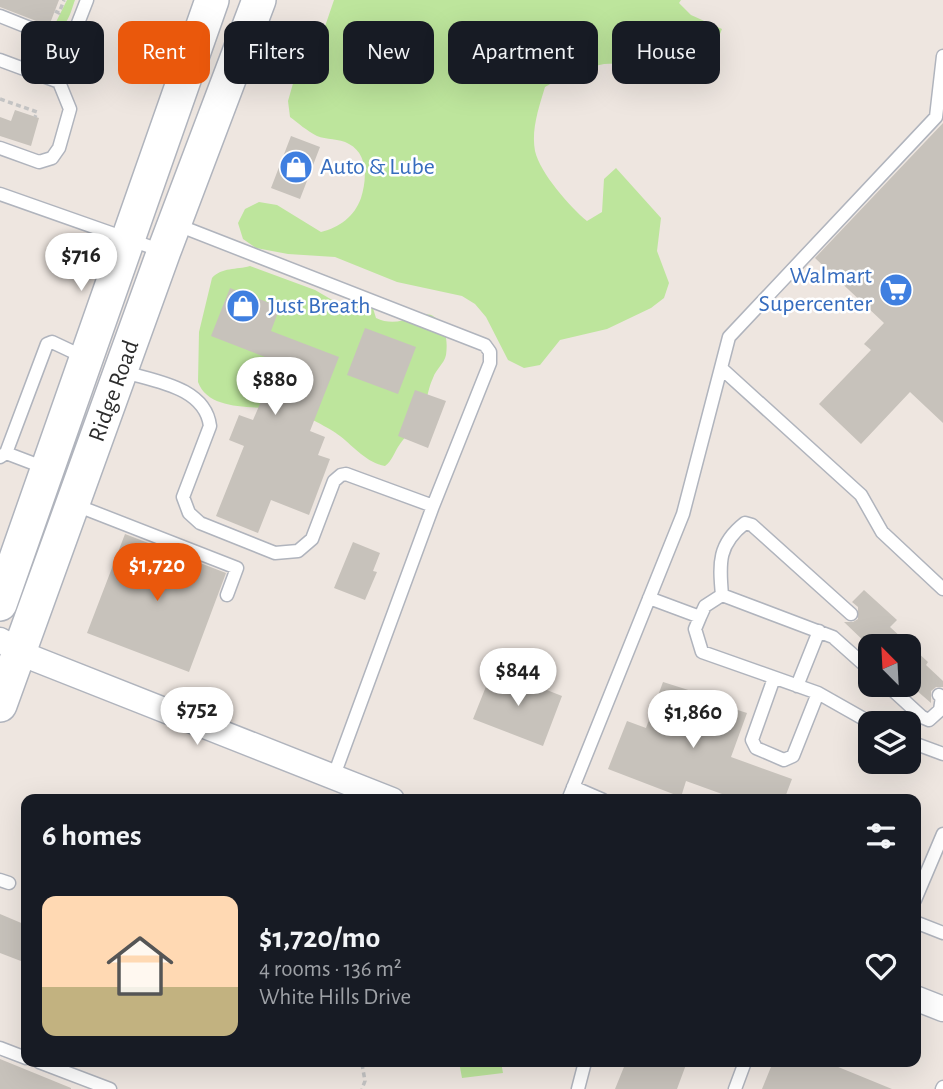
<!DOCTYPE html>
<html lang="en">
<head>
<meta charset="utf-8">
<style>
	body { margin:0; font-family:"Alegreya Sans",sans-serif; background:#242831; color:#f1f3f6; height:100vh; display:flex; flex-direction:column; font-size:26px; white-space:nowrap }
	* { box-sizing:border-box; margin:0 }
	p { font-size:23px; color:#9ea1a6 }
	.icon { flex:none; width:38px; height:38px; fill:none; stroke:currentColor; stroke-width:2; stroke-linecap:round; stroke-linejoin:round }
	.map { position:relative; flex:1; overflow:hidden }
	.details { position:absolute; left:21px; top:794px; width:900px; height:273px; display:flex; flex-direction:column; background:#171b24; border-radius:14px; box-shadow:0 7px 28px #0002 }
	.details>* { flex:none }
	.hud { position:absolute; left:21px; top:21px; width:901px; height:63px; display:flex; gap:14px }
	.needle { width:46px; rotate:336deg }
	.fabs { position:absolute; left:858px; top:634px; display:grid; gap:14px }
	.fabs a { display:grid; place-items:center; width:63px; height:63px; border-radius:14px; background:#171b24; box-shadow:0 7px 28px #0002; font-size:35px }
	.price { position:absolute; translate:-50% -60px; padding:0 16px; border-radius:24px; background:#fff; color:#222; font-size:23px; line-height:46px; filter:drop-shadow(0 2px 4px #0008) }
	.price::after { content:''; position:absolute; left:50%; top:42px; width:21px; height:16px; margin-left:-10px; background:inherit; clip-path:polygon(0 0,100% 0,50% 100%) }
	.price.selected { background:#ea580c; color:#fff }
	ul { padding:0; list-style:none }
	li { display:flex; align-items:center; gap:21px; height:175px; padding:0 21px }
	li span { display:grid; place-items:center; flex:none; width:196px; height:140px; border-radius:14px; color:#555 }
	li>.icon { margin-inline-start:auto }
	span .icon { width:84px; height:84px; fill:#fffc; stroke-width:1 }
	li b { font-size:30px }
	h2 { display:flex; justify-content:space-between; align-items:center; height:84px; padding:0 21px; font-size:30px }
	.chip { padding:0 24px; border-radius:14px; background:#171b24; box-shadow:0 7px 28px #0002; font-size:24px; line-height:63px }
	.chip.selected { background:#ea580c; color:#fff }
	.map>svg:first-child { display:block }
	.green { fill:#bde59c }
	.building { fill:#c7c2bb }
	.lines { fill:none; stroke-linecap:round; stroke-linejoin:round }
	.service-casing { stroke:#b0b4bd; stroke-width:15 }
	.minor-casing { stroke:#b0b4bd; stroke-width:27 }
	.secondary-casing { stroke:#b0b4bd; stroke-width:36 }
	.path { stroke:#c4c4c4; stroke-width:3.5; stroke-dasharray:5 3.5; stroke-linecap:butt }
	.service { stroke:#fff; stroke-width:12 }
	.minor { stroke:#fff; stroke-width:24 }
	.secondary { stroke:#fff; stroke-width:33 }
	.labels { text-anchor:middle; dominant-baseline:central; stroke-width:5; stroke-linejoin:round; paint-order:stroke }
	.shop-label { font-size:24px; fill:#366cbe; stroke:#fff; text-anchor:start }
	.street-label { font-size:24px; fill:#2d2d2d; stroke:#fff }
</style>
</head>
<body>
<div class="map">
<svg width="943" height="1089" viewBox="0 0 943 1089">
	<rect width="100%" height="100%" fill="#eee6e0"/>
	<!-- green -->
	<path class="green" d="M67,0H75C70,14 68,28 52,30Z
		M334,0H681L679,3L691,15L722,29L716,44L686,57L670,61L604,64L573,71L545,87C539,107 531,130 535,151C540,173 570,207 587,221L602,212L604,179L616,168L661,218L657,251L669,283L664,298L651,308L607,329L560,340L540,365L524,368L508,360L486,317L475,304L462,296L397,282L335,257L288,254L256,248L243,239L238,223L245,209L259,202L277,205L321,232C340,227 354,217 361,198C367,179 368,154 349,144C339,138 326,140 317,136C307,131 298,123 290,117L288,101L298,66L320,41Z
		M250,266L315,290L346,308L371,302L376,318C400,330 422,309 433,316C446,324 448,341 446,355C444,364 436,369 433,378C427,390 425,414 418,424C413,431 405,436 400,444C394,452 393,460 385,466C367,463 354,447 340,436C330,428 304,415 292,411C264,404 210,415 198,382L199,332L212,278C222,267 236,270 250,266Z
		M459,1062H501L503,1073L462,1078Z"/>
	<!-- building -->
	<path class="building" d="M0,0H59L49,26L0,7Z
		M15,110L39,118L31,146L0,136V117L11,121Z
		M943,123V423L910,392L861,444L819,404L871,350L864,344L884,323L815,258Z
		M291,136L320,147L300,199L271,188Z
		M230,288L280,307L271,331L339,357L310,431L325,437L318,455L330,459L309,515L271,500L258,533L216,516L244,446L229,440L239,415L253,420L278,362L211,336Z
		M365,328L416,347L398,394L347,375Z
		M415,390L446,401L428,448L398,436Z
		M125,534L226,573L189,672L87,633Z
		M353,542L380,553L373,571L377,572L365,600L334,588Z
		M864,590L897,620L890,627L928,662L926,665L943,681V687H936L931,691V703L908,683V646H869L844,622H853L858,619V607L852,602Z
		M493,669L562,696L543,746L473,719Z
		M663,682L720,700L719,704L747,713L731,757L792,779L784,800H720L722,794L686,781L681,797L608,769L627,721L646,728Z
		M0,914L26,925V963L0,953Z
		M0,1059L71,1088V1089H0Z
		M626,1062H687L677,1089H615Z
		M773,1062H826L892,1089H762Z"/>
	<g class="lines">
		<defs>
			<path id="service" d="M0,16L70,44
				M0,60L59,82
				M0,148L39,162L52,158L59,148L70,109L59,82L64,59L87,0
				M0,194L162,251
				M175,224L485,345L490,352V363L433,506L333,778
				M721,368L861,495L882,532L943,589
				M121,371C152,381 205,386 210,426L183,497L189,513L200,523L275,553L298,551L312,539L334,481L341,475L346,474L433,506
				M6,453L48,469
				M0,457L6,453L47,344L52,342L86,358
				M73,504L237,568L227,595
				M722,595C719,563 718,544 745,523L752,525L851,614
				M649,598L700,617L695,629L702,652L818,693L871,723
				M700,617L705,606L722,595L833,637L870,670
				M774,678L752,740L756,748L784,760L793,756L818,693
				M886,684L922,717L929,720L940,710L942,697L939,695
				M797,686L819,631
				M908,741L943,754
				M573,787L603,800
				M568,800L683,514L729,337L936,117L943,56
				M0,880L9,883
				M915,900L943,834
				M915,922L943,933
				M0,1048L26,1058
				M39,1062L110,1089
				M578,1089L585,1062
				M735,1089L745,1062
				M942,1089L943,1087"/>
			<path id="minor" d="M0,640L35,659L392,800
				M915,998L943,1009"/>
			<path id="secondary" d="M0,604L212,0
				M0,705L164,251L259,0"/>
		</defs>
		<!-- service casing -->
		<use href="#service" class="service-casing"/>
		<!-- minor casing -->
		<use href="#minor" class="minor-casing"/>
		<!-- secondary casing -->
		<use href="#secondary" class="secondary-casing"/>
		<!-- path -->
		<path class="path" d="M55,11L59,13L64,0
			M0,99L37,112L35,117
			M362,1064L365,1081L362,1089"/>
		<!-- service -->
		<use href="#service" class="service"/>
		<!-- minor -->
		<use href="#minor" class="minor"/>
		<!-- secondary -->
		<use href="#secondary" class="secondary"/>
	</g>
	<!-- icons -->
	<defs>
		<symbol id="shop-disc" viewBox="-11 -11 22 22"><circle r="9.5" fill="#3f7fe0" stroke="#fff"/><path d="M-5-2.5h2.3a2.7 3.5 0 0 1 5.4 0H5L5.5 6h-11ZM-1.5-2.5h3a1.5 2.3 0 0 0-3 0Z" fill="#fff"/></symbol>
		<symbol id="supermarket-disc" viewBox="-11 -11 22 22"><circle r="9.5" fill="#3f7fe0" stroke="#fff"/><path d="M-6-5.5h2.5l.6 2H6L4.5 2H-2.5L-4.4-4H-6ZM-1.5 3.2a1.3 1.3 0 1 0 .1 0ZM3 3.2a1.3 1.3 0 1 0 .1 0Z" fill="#fff"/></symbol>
	</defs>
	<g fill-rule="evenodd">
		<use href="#shop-disc" x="277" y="148" width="38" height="38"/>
		<use href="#supermarket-disc" x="877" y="271" width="38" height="38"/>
		<use href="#shop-disc" x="224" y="287" width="38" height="38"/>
	</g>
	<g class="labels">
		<!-- shop labels -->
		<g class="shop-label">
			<text x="320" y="167">Auto &amp; Lube</text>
			<text x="872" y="276" text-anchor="end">Walmart<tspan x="872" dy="28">Supercenter</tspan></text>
			<text x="268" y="306">Just Breath</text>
		</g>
		<!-- street labels -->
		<g class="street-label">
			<text transform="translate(114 391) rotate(-70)">Ridge Road</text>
		</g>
	</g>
</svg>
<div class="fabs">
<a><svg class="needle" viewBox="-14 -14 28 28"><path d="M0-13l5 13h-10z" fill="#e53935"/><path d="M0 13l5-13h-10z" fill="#9ea1a6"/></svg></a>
<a><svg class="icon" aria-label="layers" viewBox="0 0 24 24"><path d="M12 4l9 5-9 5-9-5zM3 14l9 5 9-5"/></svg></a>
</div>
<b class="price" style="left:81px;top:293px">$716</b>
<b class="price" style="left:275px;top:417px">$880</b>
<b class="price selected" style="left:157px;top:603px">$1,720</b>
<b class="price" style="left:518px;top:708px">$844</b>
<b class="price" style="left:197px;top:747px">$752</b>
<b class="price" style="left:693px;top:750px">$1,860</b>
<div class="hud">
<a class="chip">Buy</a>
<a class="chip selected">Rent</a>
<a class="chip">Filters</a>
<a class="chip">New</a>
<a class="chip">Apartment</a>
<a class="chip">House</a>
</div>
<section class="details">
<h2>6 homes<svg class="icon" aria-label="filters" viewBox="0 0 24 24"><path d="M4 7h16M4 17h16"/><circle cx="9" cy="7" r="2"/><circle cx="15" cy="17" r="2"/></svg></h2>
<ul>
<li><span style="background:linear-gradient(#ffd9b3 65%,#c2b280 0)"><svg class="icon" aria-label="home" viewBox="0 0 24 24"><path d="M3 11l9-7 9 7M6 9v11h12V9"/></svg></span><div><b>$1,720/mo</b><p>4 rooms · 136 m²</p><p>White Hills Drive</p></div><svg class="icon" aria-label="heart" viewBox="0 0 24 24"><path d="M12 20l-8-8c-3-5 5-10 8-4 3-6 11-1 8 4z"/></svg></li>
</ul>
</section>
</div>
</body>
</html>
